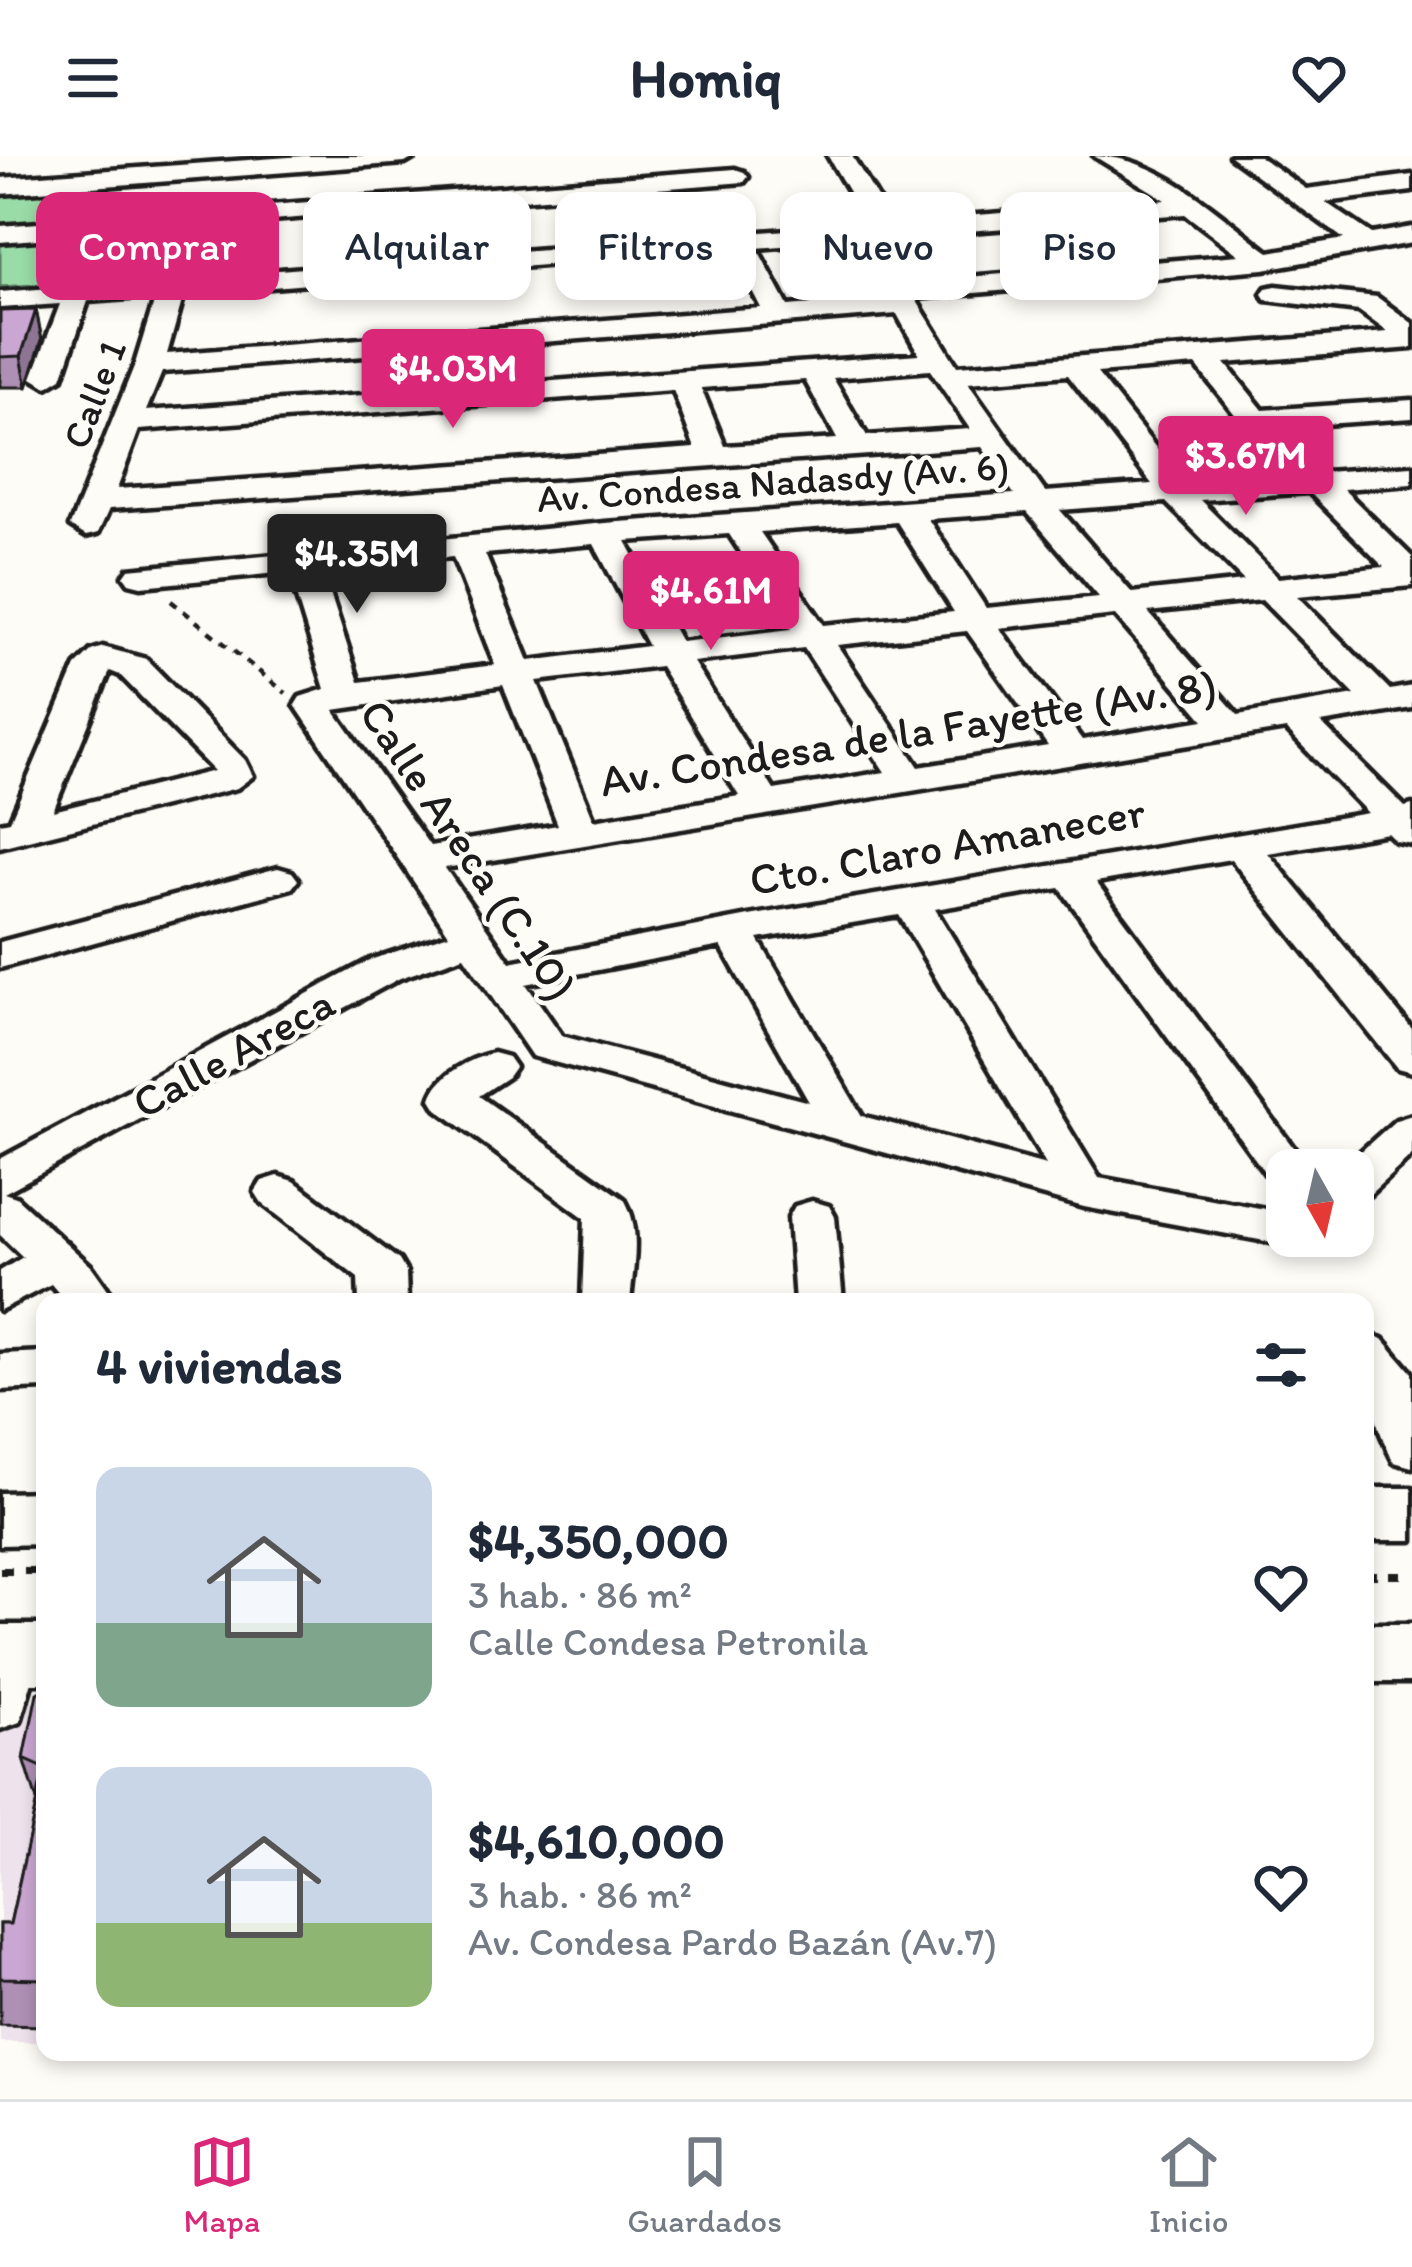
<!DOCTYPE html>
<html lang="es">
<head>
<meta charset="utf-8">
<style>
	body { margin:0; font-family:Itim,sans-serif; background:#f2f2f3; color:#1f2937; height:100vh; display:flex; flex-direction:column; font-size:45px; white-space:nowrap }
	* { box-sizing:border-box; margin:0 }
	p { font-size:39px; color:#747a83 }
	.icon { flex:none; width:66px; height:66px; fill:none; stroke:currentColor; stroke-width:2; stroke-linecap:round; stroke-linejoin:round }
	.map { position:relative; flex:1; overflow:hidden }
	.details { position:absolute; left:36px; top:1137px; width:1338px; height:768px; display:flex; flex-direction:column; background:#fff; border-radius:24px; box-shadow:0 6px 18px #0003 }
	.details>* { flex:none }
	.banner { position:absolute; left:36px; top:36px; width:1341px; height:108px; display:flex; gap:24px }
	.needle { width:78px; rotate:172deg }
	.fabs { position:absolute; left:1266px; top:993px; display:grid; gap:24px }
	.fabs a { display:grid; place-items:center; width:108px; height:108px; border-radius:24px; background:#fff; box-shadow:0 6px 18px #0003; font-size:60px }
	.price { position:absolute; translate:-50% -102px; padding:0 27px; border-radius:12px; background:#db2777; color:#fff; font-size:39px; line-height:78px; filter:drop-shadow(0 3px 6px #0008) }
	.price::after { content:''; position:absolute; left:50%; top:72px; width:36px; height:27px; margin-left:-18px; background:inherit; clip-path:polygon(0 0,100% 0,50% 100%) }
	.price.on { background:#222; color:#fff }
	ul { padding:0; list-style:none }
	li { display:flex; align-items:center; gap:36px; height:300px; padding:0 60px }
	li span { display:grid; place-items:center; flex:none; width:336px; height:240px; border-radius:24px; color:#555 }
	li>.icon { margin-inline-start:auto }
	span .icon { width:144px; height:144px; fill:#fffc; stroke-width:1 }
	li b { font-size:51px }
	h2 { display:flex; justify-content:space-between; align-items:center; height:144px; padding:0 60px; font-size:51px }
	.tag { padding:0 42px; border-radius:24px; background:#fff; box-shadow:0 6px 18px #0003; font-size:42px; line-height:108px }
	.tag.on { background:#db2777; color:#fff }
	header { display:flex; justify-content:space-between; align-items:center; height:156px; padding:0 60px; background:#fff; font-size:54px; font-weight:800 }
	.tabs { display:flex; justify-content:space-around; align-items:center; height:168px; border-top:3px solid #e0e1e3; background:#fff; font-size:33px; color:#747a83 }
	.tabs a { display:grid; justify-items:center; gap:6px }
	.tabs .on { color:#db2777 }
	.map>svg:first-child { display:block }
	.built { fill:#eee2ec }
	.green { fill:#99dca7; stroke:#5a7c62; stroke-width:3 }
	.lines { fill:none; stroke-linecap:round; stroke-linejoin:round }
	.minor-casing { stroke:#1c1c1c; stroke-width:9 }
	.major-casing { stroke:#1c1c1c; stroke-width:9 }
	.path-far1 { stroke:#1c1c1c; stroke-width:4.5; stroke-dasharray:8 8; stroke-linecap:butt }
	.path { stroke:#1c1c1c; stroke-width:8; stroke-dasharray:12 12; stroke-linecap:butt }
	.minor { fill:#fdfcf7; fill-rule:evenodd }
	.major { fill:#fdfcf7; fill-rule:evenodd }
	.wall { fill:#ae90b5; stroke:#1c1c1c; stroke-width:3 }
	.shaded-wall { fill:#8d7593; stroke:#1c1c1c; stroke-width:3 }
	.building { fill:#caa7d2; stroke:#1c1c1c; stroke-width:3 }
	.labels { text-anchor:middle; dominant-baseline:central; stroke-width:9; stroke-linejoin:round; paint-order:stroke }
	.far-street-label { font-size:39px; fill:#1c1c1c; stroke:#fdfcf7 }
	.street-label { font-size:45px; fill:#1c1c1c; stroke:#fdfcf7 }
</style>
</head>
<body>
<header><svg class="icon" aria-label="menu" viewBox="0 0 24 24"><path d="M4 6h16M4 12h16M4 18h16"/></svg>Homiq<svg class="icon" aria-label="heart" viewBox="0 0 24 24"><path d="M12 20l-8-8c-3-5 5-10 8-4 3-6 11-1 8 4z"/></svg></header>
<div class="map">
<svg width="1412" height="1943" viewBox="0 0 1412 1943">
	<rect width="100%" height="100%" fill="#fdfcf7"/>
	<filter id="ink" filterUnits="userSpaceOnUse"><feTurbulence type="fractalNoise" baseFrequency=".00833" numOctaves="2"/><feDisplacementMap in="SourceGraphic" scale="24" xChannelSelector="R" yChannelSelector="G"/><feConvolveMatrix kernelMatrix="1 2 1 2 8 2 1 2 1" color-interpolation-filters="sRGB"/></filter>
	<g filter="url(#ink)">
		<!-- built -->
		<path class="built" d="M45,1544V1886H0V1546Z"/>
		<!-- green -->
		<path class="green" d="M111,29L88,126L0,131V36Z"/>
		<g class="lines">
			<defs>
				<path id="minor" d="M303,0H417L405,7L0,38V22Z
					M828,0H852L878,43L874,48H856Z
					M1094,0C1160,0 1218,58 1269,96L1344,83L1230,0H1259L1306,33L1412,19V35L1325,46L1372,78L1412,71V87L1264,113L915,142L957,210L1388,176L1359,155L1266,144L1262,138L1266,132L1276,130L1377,141L1412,167V192L1225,207L1263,254L1412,244V262L1280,271L1325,316L1412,310V328L1343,333L1412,401V430L1297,440L1390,534L1412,530V552L1321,567L1405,651L1412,649V688L1396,685L1388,677L1268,697L1412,873V916L1397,912L1231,703L1096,726L1310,1014H1287V1029L1271,1025L1060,732L935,753L1099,1022L1287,1057V1080H1306L1304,1084L1287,1089L1084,1051L532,900L464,800L400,822L4,1037L16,1041L92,1111L117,1146H66L51,1128L0,1154V1115L23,1101L0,1079V1003L370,804L449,778L295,549L300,541L325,533L289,416L141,430L129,427L124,420L129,413L605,367L1014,338L982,291L109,353L98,377L86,380L70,370L135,208L156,140L88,145L62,222L47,231L32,222L60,148L0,152V136L1166,44ZM1185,58L1239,99L906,126L880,82ZM855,84L887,142L788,150L757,92ZM731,94L761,152L167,198L184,138ZM897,158L919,198L146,255L162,216ZM1196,209L1244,270L1292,318L1183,326L1097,217ZM930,214L970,273L867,280L833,222ZM1068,219L1152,328L1045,336L968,227ZM805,224L837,283L725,290L701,232ZM673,234L695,292L117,333L139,274ZM1309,336L1384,411L1278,422L1200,344ZM1166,346L1244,425L1132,437L1060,354ZM1027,356L1099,441L986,452L928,363ZM897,366L954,456L824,469L760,376ZM729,378L791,473L681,486L626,385ZM594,388L648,490L529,505L485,398ZM453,401L495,509L359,526L322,413ZM1262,444L1355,539L1238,559L1148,456ZM1115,459L1204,564L1082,584L999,472ZM967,475L1048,590L919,611L837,489ZM804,492L885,616L774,634L693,506ZM660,510L739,640L594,664L537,525ZM503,529L558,669L430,690L334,554ZM1286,573L1368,657L749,760L510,806L445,712ZM899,759L1046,1009L862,960L758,783ZM721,790L809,946L562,880L526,828Z
					M735,13L744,16L748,21L744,26L0,86V70Z
					M103,491L146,503L245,604L253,620L237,632L0,691V667L10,665L76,510L91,495ZM110,515L120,519L214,615L53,655Z
					M278,712L292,716L298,724L292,732L0,812V786Z
					M493,897L508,901L515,911L508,921L479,940L624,1043C642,1074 633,1111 630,1146H582L585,1062L437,953L431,943C438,919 469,903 493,897Z
					M1412,959V999L1369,1039L1353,1044V1014H1340L1396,964Z
					M278,1020L294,1025L399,1104L406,1116L407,1146H359L358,1122L262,1047L255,1036L262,1025Z
					M812,1045L829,1050L835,1061L843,1146H795L789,1061L795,1050Z
					M1365,1178L1383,1183L1412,1217V1311L1394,1306C1372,1266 1365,1223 1365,1178Z
					M45,1196V1232L0,1234V1198Z
					M12,1475L32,1482L40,1498L20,1566L0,1573V1479Z"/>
				<path id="major" d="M1365,1332H1412V1384H1365Z
					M45,1336V1388L0,1389V1337Z
					M1365,1468H1412V1526H1365Z
					M0,1469H45V1527H0Z"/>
			</defs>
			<!-- minor casing -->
			<use href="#minor" class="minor-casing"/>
			<!-- major casing -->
			<use href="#major" class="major-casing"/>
			<!-- path-far1 -->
			<path class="path-far1" d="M171,445L286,537"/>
			<!-- path -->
			<path class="path" d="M0,1415H45
				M1365,1419H1412"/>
			<!-- minor -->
			<use href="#minor" class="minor"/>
			<!-- major -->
			<use href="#major" class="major"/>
		</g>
		<!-- wall -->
		<path class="wall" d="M36,154L42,184L27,231H0V155Z
			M45,1533V1870L0,1869V1768H10L37,1645L24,1603Z"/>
		<!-- shaded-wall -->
		<path class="shaded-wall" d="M36,154L42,184L27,231L21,200Z"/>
		<!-- building -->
		<path class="building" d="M36,154L21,200L0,201V155Z
			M45,1533V1823L0,1822V1768H10L44,1612L24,1603L37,1537Z"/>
	</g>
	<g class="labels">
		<!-- far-street labels -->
		<g class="far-street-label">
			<text transform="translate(94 238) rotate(-69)">Calle 1</text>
			<text transform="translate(773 326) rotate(-4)">Av. Condesa Nadasdy (Av. 6)</text>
		</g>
		<!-- street labels -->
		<g class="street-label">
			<text transform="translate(908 576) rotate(-9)">Av. Condesa de la Fayette (Av. 8)</text>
			<text transform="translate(947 689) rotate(-10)">Cto. Claro Amanecer</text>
			<text transform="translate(469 693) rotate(56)">Calle Areca (C.10)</text>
			<text transform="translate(233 896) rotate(-29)">Calle Areca</text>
		</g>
	</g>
</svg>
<div class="fabs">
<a><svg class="needle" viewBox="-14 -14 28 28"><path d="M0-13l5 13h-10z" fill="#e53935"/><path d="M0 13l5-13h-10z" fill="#747a83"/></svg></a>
</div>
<b class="price" style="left:453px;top:275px">$4.03M</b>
<b class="price" style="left:1246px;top:362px">$3.67M</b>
<b class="price on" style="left:357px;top:460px">$4.35M</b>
<b class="price" style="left:711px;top:497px">$4.61M</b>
<div class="banner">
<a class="tag on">Comprar</a>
<a class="tag">Alquilar</a>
<a class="tag">Filtros</a>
<a class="tag">Nuevo</a>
<a class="tag">Piso</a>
</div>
<section class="details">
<h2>4 viviendas<svg class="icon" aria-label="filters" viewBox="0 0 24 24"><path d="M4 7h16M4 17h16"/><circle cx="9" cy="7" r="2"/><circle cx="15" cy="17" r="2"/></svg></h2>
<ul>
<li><span style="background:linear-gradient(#c9d6e8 65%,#7fa58c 0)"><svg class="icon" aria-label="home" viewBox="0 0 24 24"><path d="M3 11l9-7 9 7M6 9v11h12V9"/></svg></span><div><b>$4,350,000</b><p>3 hab. · 86 m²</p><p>Calle Condesa Petronila</p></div><svg class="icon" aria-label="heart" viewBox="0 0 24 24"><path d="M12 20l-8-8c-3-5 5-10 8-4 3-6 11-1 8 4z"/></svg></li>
<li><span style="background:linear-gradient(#c9d6e8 65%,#8fb573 0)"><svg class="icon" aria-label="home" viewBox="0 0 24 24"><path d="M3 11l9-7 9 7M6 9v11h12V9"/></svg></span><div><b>$4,610,000</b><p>3 hab. · 86 m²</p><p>Av. Condesa Pardo Bazán (Av.7)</p></div><svg class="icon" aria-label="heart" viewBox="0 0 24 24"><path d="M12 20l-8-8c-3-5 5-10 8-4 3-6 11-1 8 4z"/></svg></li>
</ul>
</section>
</div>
<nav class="tabs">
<a class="on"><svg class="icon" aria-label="map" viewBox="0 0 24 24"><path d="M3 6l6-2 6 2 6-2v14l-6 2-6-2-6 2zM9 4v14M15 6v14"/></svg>Mapa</a>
<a><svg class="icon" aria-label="saved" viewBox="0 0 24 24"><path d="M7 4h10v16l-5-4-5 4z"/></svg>Guardados</a>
<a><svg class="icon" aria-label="home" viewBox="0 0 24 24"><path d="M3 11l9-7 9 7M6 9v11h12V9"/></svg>Inicio</a>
</nav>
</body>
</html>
